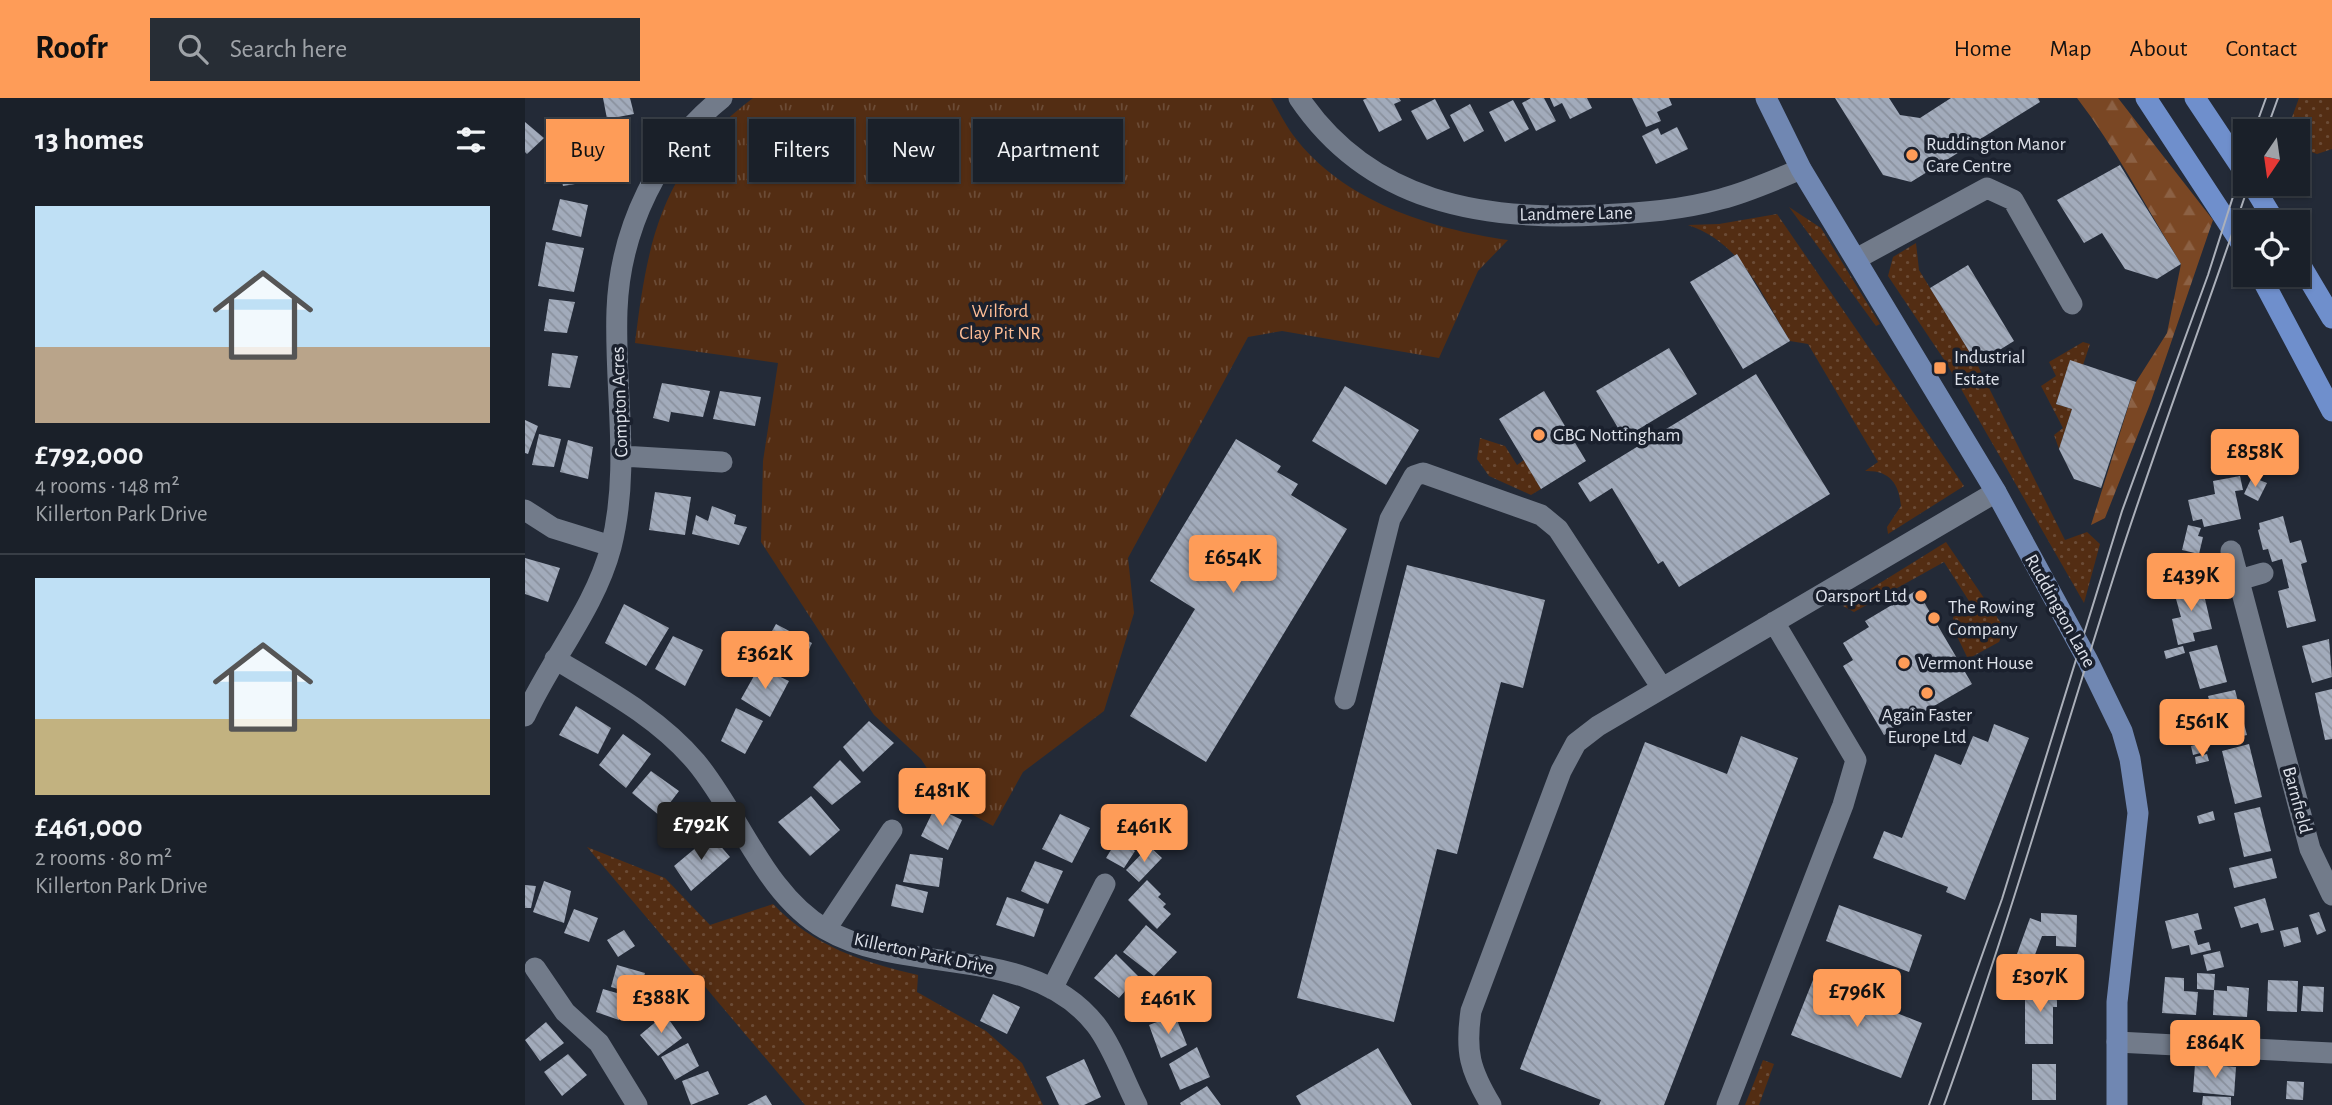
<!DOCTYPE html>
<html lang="en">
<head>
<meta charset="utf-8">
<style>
	body { margin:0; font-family:"Alegreya Sans",sans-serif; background:#272d35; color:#f1f3f6; height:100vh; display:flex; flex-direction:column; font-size:26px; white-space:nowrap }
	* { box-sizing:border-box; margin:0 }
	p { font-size:23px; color:#9fa3a8 }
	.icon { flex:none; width:38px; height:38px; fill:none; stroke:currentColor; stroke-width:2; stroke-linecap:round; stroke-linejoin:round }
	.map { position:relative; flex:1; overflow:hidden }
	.drawer { display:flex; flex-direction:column; background:#1a2029; width:525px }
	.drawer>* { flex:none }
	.guide { position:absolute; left:21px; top:21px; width:665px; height:63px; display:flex; gap:14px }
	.needle { width:46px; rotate:193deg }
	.tools { position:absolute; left:1708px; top:21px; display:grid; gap:14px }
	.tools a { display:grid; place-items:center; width:77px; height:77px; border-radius:0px; background:#1a2029; box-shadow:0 2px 5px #0004,0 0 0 2px #383e46; font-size:35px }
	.price { position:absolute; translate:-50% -60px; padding:0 16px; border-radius:7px; background:#fe9c58; color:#111; font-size:23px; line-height:46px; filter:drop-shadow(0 2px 4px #0008) }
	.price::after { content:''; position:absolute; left:50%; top:42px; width:21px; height:16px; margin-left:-10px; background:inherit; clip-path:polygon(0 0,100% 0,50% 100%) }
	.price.current { background:#222; color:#fff }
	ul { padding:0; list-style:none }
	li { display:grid; align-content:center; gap:14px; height:371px; padding:0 35px }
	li+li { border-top:2px solid #383e46 }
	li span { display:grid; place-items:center; height:217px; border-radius:0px; color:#555 }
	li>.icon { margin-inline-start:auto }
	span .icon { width:126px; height:126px; fill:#fffc; stroke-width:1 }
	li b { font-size:30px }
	h2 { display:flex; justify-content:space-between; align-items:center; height:84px; padding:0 35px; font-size:30px }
	.pill { padding:0 24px; border-radius:0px; background:#1a2029; box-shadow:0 2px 5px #0004,0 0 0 2px #383e46; font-size:24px; line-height:63px }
	.pill.current { background:#fe9c58; color:#111 }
	header { display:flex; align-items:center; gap:42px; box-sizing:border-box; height:98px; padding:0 35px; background:#fe9c58; color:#111 }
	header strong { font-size:33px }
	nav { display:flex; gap:38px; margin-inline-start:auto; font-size:24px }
	.search { width:490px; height:63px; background:#272d35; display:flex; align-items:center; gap:18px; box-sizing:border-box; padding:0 24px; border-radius:0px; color:#9fa3a8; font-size:26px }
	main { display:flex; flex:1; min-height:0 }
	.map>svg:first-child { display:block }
	.grass { fill:url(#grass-dots) }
	.forest { fill:url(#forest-firs) }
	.park { fill:url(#park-tufts) }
	.building { fill:url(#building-back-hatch) }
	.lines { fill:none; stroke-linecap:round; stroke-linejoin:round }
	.minor { stroke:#727b8a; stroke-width:21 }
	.major { stroke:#7087b2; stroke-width:21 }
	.highway { stroke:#6f8fcc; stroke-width:21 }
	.tram { stroke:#abb0ba; stroke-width:2 }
	.poi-dot { fill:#fe9c58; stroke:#1a202d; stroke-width:2.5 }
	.labels { text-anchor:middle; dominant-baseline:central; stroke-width:7; stroke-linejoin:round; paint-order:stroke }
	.poi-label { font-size:19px; fill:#dde1ea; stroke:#1a202d; text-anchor:start }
	.street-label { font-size:19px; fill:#dde1ea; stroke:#1a202d }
	.park-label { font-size:19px; fill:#ffbe96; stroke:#1a202d }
</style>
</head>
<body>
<header>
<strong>Roofr</strong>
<div class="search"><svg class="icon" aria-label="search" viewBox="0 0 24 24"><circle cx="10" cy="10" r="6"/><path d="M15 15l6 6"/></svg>Search here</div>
<nav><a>Home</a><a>Map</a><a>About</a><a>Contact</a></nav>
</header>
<main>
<section class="drawer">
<h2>13 homes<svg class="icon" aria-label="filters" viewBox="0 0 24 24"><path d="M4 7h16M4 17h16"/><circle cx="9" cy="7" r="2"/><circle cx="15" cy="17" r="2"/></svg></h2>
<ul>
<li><span style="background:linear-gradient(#bfe0f5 65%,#b9a48a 0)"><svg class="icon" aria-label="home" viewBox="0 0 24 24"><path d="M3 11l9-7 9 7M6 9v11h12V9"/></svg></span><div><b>£792,000</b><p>4 rooms · 148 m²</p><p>Killerton Park Drive</p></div></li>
<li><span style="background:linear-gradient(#bfe0f5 65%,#c2b280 0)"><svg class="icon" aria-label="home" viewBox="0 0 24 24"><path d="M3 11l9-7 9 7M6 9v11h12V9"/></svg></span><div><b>£461,000</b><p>2 rooms · 80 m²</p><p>Killerton Park Drive</p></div></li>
</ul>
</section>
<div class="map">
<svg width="1807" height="1007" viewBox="0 0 1807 1007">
	<defs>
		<pattern id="grass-dots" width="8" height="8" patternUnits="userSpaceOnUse" patternTransform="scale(1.75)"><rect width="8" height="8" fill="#532d13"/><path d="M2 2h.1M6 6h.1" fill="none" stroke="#6b4b36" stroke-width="1.8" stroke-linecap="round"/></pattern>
		<pattern id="forest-firs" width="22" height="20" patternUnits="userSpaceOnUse" patternTransform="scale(1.75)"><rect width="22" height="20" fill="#7a4724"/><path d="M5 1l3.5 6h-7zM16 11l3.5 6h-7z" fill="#8c6144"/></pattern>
		<pattern id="park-tufts" width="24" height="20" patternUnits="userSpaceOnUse" patternTransform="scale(1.75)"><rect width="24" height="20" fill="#532d13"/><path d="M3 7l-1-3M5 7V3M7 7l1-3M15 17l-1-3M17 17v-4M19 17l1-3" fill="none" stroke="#6b4b36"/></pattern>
		<pattern id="building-back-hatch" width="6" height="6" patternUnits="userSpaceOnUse" patternTransform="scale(1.75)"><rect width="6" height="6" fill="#a2abbb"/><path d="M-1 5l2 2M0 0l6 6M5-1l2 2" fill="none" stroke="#8a919e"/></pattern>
	</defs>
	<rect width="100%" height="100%" fill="#232a37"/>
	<!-- grass -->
	<path class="grass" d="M1774,0H1807V51L1792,56L1773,49V33H1762Z
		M1264,109L1296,130L1355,226L1351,228Z
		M1252,116L1439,388L1363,436L1362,429L1376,408C1374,385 1364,372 1340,373L1353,364L1283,246L1265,243C1236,196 1218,146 1163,127L1194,126Z
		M1391,145L1394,172L1452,266L1540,442L1562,434L1575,446L1559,505L1420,263L1363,178L1368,159Z
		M1558,244L1565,246L1558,267L1545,263L1531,306L1547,311L1534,351L1529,337L1538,330L1516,288L1531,278L1524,264Z
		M955,340L980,348L992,367L999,362L1016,391L1006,397L964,378L952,361Z
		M1421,444L1480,531L1474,544L1443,561L1427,528L1429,514L1444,503L1419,464L1329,514L1318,508Z
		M62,749L140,780L185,827L248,806C288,848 337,864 393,877L392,894L461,933L497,965L518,1007H280Z
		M1238,962L1249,966L1234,1007H1220Z"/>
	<!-- forest -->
	<path class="forest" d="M1552,0H1593L1688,122L1625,306L1580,420L1566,427L1611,284L1642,235L1656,166C1622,111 1592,52 1552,0Z"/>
	<!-- park -->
	<path class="park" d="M228,0H746C753,12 760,26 768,37C817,103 906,131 983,142L953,173L914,260L757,233L723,239L603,460L609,515L579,613L498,674L468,728L423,703L396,661L349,617L236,444L238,363L253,265L110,245C123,139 137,68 228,0Z"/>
	<!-- building -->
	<path class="building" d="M78,0H105L109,16L82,21Z
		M842,0H874L876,3L869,6L877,22L854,34L838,2Z
		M1006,0H1019L1031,23L1011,33L997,5Z
		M1025,0H1062L1067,10L1045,21L1037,5L1029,9Z
		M1107,0H1144L1147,7L1132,14L1136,23L1121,29Z
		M1310,0H1364L1375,17L1395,20L1426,0H1513L1515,4L1386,84L1358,77Z
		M910,1L925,30L902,42L886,13Z
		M988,2L1004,31L980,44L964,14Z
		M945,6L959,33L939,44L925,17Z
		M0,24L19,40L2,56L0,54Z
		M1152,29L1163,51L1131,66L1117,38L1133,30L1136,37Z
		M53,38L62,84L38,88L28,45Z
		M1595,67L1656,166L1632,181L1600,171L1577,135L1559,145L1532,102Z
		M35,101L63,107L56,139L27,132Z
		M21,144L59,150L49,194L13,188Z
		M1212,156L1265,243L1218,271L1165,184Z
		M1443,167L1489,243L1452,266L1405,190Z
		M24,201L50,204L42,235L19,233Z
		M1144,250L1172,296L1099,340L1071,293Z
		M27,255L53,258L45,290L23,288Z
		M1545,262L1611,284L1576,390L1549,381L1534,351L1547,311L1531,306Z
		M1231,276L1305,396L1154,489L1138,463L1133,466L1087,390L1065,404L1053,385Z
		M137,285L185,293L178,319L146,314L144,324L128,320Z
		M820,288L894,332L861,387L787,343Z
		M195,293L236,299L230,328L188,321Z
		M1019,293L1061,363L1016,391L974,321Z
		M0,322L13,328L3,356L0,355Z
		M14,336L36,341L29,369L7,367Z
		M711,341L756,368L752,374L773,386L766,397L822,431L681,664L605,618L670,511L625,483Z
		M43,342L68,349L63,381L35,374Z
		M1715,378L1718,392L1710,393L1716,421L1679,429L1677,421L1668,423L1663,402L1690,396L1688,383Z
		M1727,379L1742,385L1733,403L1719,396Z
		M130,394L166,399L160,437L124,432Z
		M187,408L211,417L209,426L222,429L214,447L167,436L171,417L183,423Z
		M1758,418L1765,445L1776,442L1782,464L1776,466L1791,523L1762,530L1753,493L1764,490L1757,461L1747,464L1743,451L1738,452L1733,432L1735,431L1734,425Z
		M1663,427L1676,430L1673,438L1678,439L1674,456L1657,452Z
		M1674,458L1679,478L1651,484L1646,465Z
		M0,460L35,470L23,504L0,496Z
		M882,467L1020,502L998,590L976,584L932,756L912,751L869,924L772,900Z
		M1676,484L1687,531L1668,535L1670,543L1653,547L1647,521L1656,519L1648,490Z
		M1392,492L1447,586L1359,637L1318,568L1328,562L1318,545L1344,529L1340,523Z
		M99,506L144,530L121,568L80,545Z
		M251,526L287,545L273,575L234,556Z
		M148,538L178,552L160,588L130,571Z
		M1804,541L1807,579L1787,585L1777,548Z
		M1692,547L1702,584L1675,591L1664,554Z
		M1658,548L1660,555L1641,561L1639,553Z
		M234,569L264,583L245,619L216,601Z
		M1807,591V641L1800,642L1790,595Z
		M1710,592L1722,637L1695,644L1683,598Z
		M51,608L86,630L73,656L34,637Z
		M211,610L238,623L220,656L196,643Z
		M344,623L369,645L338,674L318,649Z
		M1469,626L1504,640L1440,802L1421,794L1423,789L1348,760L1359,733L1377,740L1410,656L1436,667L1448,638L1463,644Z
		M98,636L126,656L101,690L74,667Z
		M1216,638L1273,660L1139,1007H1074L1076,1002L995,971L1120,644L1202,676Z
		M1681,644L1683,653L1668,657L1666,648Z
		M1724,646L1737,699L1710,706L1697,653Z
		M1682,656L1684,663L1671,666L1670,659Z
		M315,662L336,684L307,707L288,689Z
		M126,673L154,693L135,718L107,695Z
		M394,684L412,695L402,712L383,701Z
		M286,698L315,732L285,758L253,724Z
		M410,709L437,722L423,752L396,738Z
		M1735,709L1746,753L1719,759L1709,715Z
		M1688,713L1690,722L1674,726L1672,718Z
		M535,716L565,730L547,765L517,751Z
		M186,737L205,759L166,793L149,768Z
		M592,742L610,753L599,770L581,760Z
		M624,748L637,760L614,784L601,772Z
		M385,756L418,760L414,789L378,784Z
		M1747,760L1752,780L1709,790L1704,770Z
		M510,763L538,773L523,806L496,793Z
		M622,782L636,796L633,799L641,806L638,809L646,816L632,831L603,802Z
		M19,783L46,793L39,825L8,814Z
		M371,786L403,794L398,815L366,808Z
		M0,787L11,788L6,810H0Z
		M482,799L519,811L509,839L471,827Z
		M1740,800L1749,832L1736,835L1733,825L1716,830L1709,809Z
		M1314,807L1397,837L1384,874L1301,843Z
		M49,811L73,820L64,844L39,835Z
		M1794,814L1801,833L1792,837L1784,817Z
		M1516,815L1552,817L1551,849L1531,848V838H1517L1508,862L1492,856L1505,820L1516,824Z
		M1673,815L1677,831L1669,833L1673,847L1684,844L1686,852L1666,857L1664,847L1647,851L1640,823Z
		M621,827L652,854L629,878L598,854Z
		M1773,829L1776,844L1759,849L1755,833Z
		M99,832L110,848L93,859L82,842Z
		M1695,853L1699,869L1682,873L1678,857Z
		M591,856L613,878L594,900L569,880Z
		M92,867L120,875L114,897L86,889Z
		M1672,875L1690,876L1689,892L1672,891Z
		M1640,879L1659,880V893L1673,894L1671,917L1637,915Z
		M1515,881H1522L1527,893H1532V909H1528V946H1500V893H1511Z
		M1288,882L1397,925L1376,980L1266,937Z
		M1743,882L1773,883L1772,914L1742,913Z
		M1702,888L1724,890L1722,919L1688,917L1689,892L1702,893Z
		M1778,888L1799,889L1798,914L1776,913Z
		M78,891L102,898L94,922L71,914Z
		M468,896L495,909L482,936L455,923Z
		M140,916L157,940L133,958L115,937Z
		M650,917L662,947L636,960L624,927Z
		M21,924L39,945L15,963L0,942Z
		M163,945L174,968L150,982L136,959Z
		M672,949L685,979L655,992L644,966Z
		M853,950L887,1007H776L771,998Z
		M43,956L62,977L37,998L19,974Z
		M559,961L576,999L559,1007H534L521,979Z
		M1507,966H1531V1002H1507Z
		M1670,966L1711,969L1709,998L1668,994Z
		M183,973L194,996L166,1007L157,983Z
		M1762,983L1779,984L1778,1002L1761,1001Z
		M682,988L696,1007H656L655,1005Z
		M241,997L247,1007H222Z
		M1678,998L1706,999V1007H1677Z"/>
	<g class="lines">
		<!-- minor -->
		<path class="minor" d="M774,0C845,105 958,123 1075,117C1116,115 1157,112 1196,101C1223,94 1250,82 1276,71
			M1331,161L1462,90L1488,102L1547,206
			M97,358L197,364
			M0,412L28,430L86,448
			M1706,453L1785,751L1807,797
			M1714,482L1738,475
			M30,561C80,591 133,619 171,664C215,717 239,795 300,831C382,879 506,844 571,927C588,949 599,982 612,1007
			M820,601L865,421L889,378L898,375L1016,417L1033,431L1137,590
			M0,618C26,561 70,510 86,449C106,370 89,291 92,212C95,131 134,50 197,0
			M301,831L367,732
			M10,870L40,914L74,945L112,1007
			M527,891L580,786
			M1592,944L1807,955
			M966,1007C945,972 940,954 946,913L1036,673L1051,645L1073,628L1471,394
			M1202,1007L1318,707L1331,662L1249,524"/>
		<!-- major -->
		<path class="major" d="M1241,0L1276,71L1471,394L1563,563L1597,633L1605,661L1613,715L1592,904V1007"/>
		<!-- highway -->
		<path class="highway" d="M1621,0L1720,151
			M1670,0L1720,75
			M1727,86L1750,124
			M1773,163L1807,220
			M1735,177L1807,313"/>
		<!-- tram -->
		<path class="tram" d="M1729,33L1741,0
			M1741,33L1753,0
			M1404,1007L1477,801L1597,413L1683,177L1720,61
			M1419,1007C1484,827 1536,644 1594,462C1635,335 1682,212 1724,86"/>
	</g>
	<!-- markers -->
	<g class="poi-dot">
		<circle cx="1387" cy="57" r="7"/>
		<rect x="1408" y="263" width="14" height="14" rx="3.5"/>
		<circle cx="1014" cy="337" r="7"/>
		<circle cx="1396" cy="498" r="7"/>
		<circle cx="1409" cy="520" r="7"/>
		<circle cx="1379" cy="565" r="7"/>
		<circle cx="1402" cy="595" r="7"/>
	</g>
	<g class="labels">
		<!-- poi labels -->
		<g class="poi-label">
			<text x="1401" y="46">Ruddington Manor<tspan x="1401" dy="22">Care Centre</tspan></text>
			<text x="1429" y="259">Industrial<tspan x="1429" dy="22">Estate</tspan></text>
			<text x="1028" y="337">GBG Nottingham</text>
			<text x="1382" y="498" text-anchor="end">Oarsport Ltd</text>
			<text x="1423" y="509">The Rowing<tspan x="1423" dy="22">Company</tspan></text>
			<text x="1393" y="565">Vermont House</text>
			<text x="1402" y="617" text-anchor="middle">Again Faster<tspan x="1402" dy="22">Europe Ltd</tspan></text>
		</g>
		<!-- street labels -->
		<g class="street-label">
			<text transform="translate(1051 116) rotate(-1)">Landmere Lane</text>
			<text transform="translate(95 304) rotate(-92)">Compton Acres</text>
			<text transform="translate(1535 513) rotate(61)">Ruddington Lane</text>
			<text transform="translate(1772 702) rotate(75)">Barnfield</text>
			<text transform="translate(399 856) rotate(12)">Killerton Park Drive</text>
		</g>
		<!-- park labels -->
		<g class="park-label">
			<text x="475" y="213">Wilford<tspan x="475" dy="22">Clay Pit NR</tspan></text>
		</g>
	</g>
</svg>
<div class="tools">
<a><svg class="needle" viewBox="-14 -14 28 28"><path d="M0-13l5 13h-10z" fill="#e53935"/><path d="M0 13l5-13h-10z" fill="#9fa3a8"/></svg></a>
<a><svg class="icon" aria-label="locate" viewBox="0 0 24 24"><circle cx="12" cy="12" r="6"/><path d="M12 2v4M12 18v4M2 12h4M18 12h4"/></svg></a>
</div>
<b class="price" style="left:1730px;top:391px">£858K</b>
<b class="price" style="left:708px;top:497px">£654K</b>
<b class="price" style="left:1666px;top:515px">£439K</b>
<b class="price" style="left:240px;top:593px">£362K</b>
<b class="price" style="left:1677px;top:661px">£561K</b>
<b class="price" style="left:417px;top:730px">£481K</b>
<b class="price current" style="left:176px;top:764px">£792K</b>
<b class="price" style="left:619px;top:766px">£461K</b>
<b class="price" style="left:1515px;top:916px">£307K</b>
<b class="price" style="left:1332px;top:931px">£796K</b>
<b class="price" style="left:136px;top:937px">£388K</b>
<b class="price" style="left:643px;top:938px">£461K</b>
<b class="price" style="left:1690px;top:982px">£864K</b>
<div class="guide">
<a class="pill current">Buy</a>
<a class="pill">Rent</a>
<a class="pill">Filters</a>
<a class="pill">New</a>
<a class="pill">Apartment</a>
</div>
</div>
</main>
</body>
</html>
